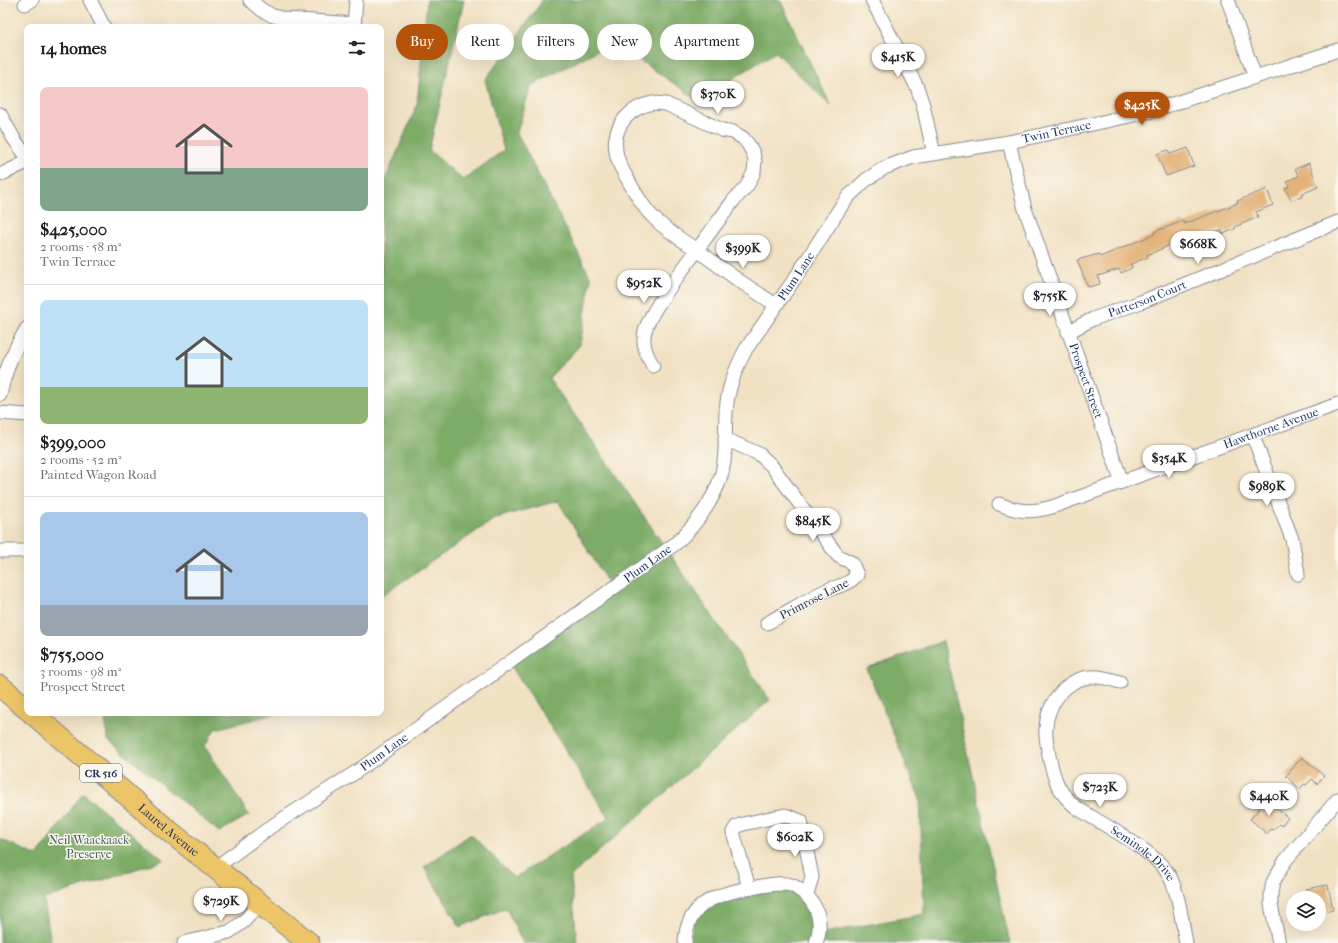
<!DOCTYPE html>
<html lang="en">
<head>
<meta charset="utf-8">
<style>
	body { margin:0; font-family:"IM FELL French Canon",serif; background:#f6f6f6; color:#202124; height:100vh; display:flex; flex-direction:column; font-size:15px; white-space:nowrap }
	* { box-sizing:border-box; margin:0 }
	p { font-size:13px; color:#757577 }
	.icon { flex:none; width:22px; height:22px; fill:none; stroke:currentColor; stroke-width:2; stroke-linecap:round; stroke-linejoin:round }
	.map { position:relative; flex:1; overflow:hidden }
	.drawer { position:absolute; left:24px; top:24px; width:360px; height:692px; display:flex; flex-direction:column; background:#fff; border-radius:8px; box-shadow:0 4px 16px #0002 }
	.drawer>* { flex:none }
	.top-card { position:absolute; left:396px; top:24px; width:380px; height:36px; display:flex; gap:8px }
	.controls { position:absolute; left:1286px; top:891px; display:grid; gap:8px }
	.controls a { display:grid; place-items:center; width:40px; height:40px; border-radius:50%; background:#fff; box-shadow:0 4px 16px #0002; font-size:20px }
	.price { position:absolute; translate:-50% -34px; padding:0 9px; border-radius:14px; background:#fff; color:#222; font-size:13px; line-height:26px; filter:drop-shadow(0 1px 2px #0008) }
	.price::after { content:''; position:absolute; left:50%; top:24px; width:12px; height:9px; margin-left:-6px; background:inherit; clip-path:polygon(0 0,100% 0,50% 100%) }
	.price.selected { background:#b45309; color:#fff }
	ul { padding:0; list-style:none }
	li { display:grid; align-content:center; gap:8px; height:212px; padding:0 16px }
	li+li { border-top:1px solid #e0e0e0 }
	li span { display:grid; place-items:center; height:124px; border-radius:8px; color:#555 }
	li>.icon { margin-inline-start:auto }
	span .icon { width:72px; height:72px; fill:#fffc; stroke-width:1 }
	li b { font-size:17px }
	h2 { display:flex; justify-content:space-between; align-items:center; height:48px; padding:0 16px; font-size:17px }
	.pill { padding:0 14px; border-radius:18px; background:#fff; box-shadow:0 4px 16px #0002; font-size:14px; line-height:36px }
	.pill.selected { background:#b45309; color:#fff }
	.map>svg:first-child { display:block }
	.forest { fill:#7dac66; stroke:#4c6e62 }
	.building { fill:#e3b379 }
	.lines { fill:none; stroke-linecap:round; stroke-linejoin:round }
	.street-casing { stroke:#868890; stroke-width:15 }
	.primary-casing { stroke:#868890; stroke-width:23 }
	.street { stroke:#fff; stroke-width:13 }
	.primary { stroke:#edc569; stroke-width:21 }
	.labels { text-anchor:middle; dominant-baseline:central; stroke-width:3; stroke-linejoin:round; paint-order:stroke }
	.shield { fill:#fbf7ec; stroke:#5e6b89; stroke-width:1 }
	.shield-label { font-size:11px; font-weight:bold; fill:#1b2f5e }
	.street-label { font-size:12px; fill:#1b2f5e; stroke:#fbf7ec }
	.park-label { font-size:12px; fill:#425d65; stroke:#fbf7ec }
</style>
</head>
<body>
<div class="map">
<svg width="1338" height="943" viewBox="0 0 1338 943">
	<rect width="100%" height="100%" fill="#fbf7ec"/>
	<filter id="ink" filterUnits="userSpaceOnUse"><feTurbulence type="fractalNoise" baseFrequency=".025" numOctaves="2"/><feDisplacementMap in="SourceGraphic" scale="8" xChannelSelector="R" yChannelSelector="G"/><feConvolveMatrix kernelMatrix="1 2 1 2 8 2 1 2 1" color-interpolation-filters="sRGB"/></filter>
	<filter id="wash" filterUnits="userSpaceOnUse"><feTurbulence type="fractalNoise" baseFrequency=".012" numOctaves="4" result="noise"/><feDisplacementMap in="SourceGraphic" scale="16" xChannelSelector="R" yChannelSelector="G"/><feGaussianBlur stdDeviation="0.9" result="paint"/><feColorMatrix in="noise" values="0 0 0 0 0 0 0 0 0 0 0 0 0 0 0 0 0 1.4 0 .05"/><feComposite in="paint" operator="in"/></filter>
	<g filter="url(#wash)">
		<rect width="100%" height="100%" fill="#f1e1c3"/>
		<!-- forest -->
		<path class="forest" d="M427,0H464L429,150L463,180L504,150L485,80L541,3V0H780L831,106L776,52L698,100L613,42L531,86L517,133L591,278L580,345L549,378L770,700L571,876L577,943H523L506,908L460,927L424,867L471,834L514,878L609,818L510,664L613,591L558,501L496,518L381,596V190L417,105Z
			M943,641L1010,943H689L696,911L734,894L794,887L824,933L924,914L920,799L867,669Z
			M104,713H279L215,729L205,746L249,815L219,832L108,740Z
			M83,793L164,860L44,899L51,943H0V839L37,856Z"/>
		<g id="blocks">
			<!-- building -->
			<path class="building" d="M1188,148L1194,166L1166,176L1157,154L1168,150L1170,154Z
				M1309,163L1318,187L1301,194L1302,197L1291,200L1285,188L1289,187L1287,181L1299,176L1295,169Z
				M1267,189L1273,205L1256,212L1258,217L1235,227V229L1223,234L1221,230L1203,235L1179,246L1177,242L1147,255L1148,257L1131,264L1132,268L1121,273L1119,269L1098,276L1100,284L1088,287L1077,260L1099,254L1100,257L1155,234L1154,232L1183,221L1184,224L1238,203L1237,201Z
				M1302,757L1324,776L1317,784L1312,779L1306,785L1304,784L1300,789L1286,776Z
				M1267,800L1288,818L1281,826L1279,824L1273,830L1271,829L1267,834L1250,819Z
				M1328,885L1333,910L1319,913V898H1308L1306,889Z"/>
		</g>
	</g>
	<g filter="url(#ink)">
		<use href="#blocks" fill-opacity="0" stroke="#868890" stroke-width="1"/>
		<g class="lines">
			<defs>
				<g id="street">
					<path d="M90,0L104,27"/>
					<path d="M250,0L262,10L273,16L285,19L354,24"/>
					<path d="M872,0L917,87L923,105L934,154"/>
					<path d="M1228,0L1255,77"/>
					<path d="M25,4L32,0"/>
					<path d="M354,27L356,0"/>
					<path d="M653,103L666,104L722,130L733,132L743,138L748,144L753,153L755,161L754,172L747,186L733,201L697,250C682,240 665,230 653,217C644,209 638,197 632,187C626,176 617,163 616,151C612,126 630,107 653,103Z"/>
					<path d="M0,114L14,139L27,157"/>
					<path id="s1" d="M1009,142L1025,209L1122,482"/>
					<path d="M0,175L27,162"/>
					<path id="s2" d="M1068,332L1093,319L1141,302L1338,222"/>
					<path d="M653,366C648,357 643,348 644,337C645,316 683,270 697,250L738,280L776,305"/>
					<path d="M0,395C5,371 14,348 27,328"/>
					<path d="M0,413L27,415"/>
					<path d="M1253,436L1292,539L1298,574"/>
					<path d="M725,439L759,454L771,465L838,556L852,563L857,575C847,586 840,585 827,590C807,599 787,613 767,623"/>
					<path id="s3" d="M999,504C1019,512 1031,513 1052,507L1338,404"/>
					<path d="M0,551H27"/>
					<path id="s4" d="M1120,682C1110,679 1100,676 1090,677C1065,679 1046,706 1046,729C1045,738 1048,747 1049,756C1054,779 1058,793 1077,808C1102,824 1155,851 1169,875C1179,893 1182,922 1186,943"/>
					<path id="s5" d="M215,868L272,826L356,772L675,544C698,523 720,493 724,462C726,445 725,429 726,413C727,390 735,369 746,349L798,274L842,205L849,196L866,180L884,168L913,157L1009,142L1148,112L1338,50"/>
					<path d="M749,888L733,832L736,827L743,824L785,815L801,821L812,877L807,895"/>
					<path d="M184,943L229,932L243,922L260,904"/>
					<path d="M685,943C686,900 723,892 757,887C768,885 780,882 791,885C795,886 798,889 801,891C819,904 823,924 816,943"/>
					<path d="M1279,943L1271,905V893L1273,882L1285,861L1338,799"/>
				</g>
				<g id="primary">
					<path d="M0,686L27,709"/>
					<path id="s6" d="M32,713L164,827L309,943"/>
				</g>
			</defs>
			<!-- street casing -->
			<use href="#street" class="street-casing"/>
			<!-- primary casing -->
			<use href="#primary" class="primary-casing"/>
			<!-- street -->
			<use href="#street" class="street"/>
			<!-- primary -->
			<use href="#primary" class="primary"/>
		</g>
	</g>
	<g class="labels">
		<!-- shield labels -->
		<rect class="shield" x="80" y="764" width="42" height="18" rx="3"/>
		<g class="shield-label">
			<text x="101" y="773">CR 516</text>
		</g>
		<!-- street labels -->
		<g class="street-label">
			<text stroke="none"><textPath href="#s5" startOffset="1183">Twin Terrace</textPath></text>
			<text stroke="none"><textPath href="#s5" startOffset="865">Plum Lane</textPath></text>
			<text stroke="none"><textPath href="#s2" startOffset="86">Patterson Court</textPath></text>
			<text stroke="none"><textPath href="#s1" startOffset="251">Prospect Street</textPath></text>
			<text stroke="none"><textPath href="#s3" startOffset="287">Hawthorne Avenue</textPath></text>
			<text stroke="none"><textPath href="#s5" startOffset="529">Plum Lane</textPath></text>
			<text transform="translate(814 599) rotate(-27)">Primrose Lane</text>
			<text stroke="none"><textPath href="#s5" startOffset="205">Plum Lane</textPath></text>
			<text stroke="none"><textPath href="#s6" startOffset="180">Laurel Avenue</textPath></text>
			<text stroke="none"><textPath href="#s4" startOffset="273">Seminole Drive</textPath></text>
		</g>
		<!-- park labels -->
		<g class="park-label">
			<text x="89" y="840">Neil Waackaack<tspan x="89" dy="14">Preserve</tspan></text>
		</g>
	</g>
</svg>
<div class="controls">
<a><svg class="icon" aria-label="layers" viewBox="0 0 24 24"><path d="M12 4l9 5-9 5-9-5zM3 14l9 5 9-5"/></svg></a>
</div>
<b class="price" style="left:898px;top:78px">$415K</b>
<b class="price" style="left:718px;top:115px">$370K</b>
<b class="price selected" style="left:1142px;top:126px">$425K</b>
<b class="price" style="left:1198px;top:265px">$668K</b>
<b class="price" style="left:743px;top:269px">$399K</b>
<b class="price" style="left:644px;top:304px">$952K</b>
<b class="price" style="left:1050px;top:317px">$755K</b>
<b class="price" style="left:1169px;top:479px">$354K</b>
<b class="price" style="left:1267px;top:507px">$989K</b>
<b class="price" style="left:813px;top:542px">$845K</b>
<b class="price" style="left:1100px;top:808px">$723K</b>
<b class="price" style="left:1269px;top:817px">$440K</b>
<b class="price" style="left:795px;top:858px">$602K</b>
<b class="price" style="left:221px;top:922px">$729K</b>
<div class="top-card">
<a class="pill selected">Buy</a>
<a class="pill">Rent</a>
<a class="pill">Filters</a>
<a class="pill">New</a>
<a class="pill">Apartment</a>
</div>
<section class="drawer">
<h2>14 homes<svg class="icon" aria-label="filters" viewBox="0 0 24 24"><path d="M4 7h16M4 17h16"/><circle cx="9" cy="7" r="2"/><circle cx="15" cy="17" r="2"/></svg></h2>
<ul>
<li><span style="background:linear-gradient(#f6c9c9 65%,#7fa58c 0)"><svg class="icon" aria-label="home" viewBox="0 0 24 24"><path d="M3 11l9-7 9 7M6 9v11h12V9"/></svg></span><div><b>$425,000</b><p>2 rooms · 58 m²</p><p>Twin Terrace</p></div></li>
<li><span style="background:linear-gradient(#bfe0f5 70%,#8fb573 0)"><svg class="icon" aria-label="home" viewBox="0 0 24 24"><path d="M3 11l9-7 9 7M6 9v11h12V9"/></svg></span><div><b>$399,000</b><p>2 rooms · 52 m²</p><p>Painted Wagon Road</p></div></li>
<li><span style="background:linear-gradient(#a9c7e8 75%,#9aa5b1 0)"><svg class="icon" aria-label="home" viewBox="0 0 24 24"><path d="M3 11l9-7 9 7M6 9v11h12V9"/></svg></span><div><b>$755,000</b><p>3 rooms · 98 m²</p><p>Prospect Street</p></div></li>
</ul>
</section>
</div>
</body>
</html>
